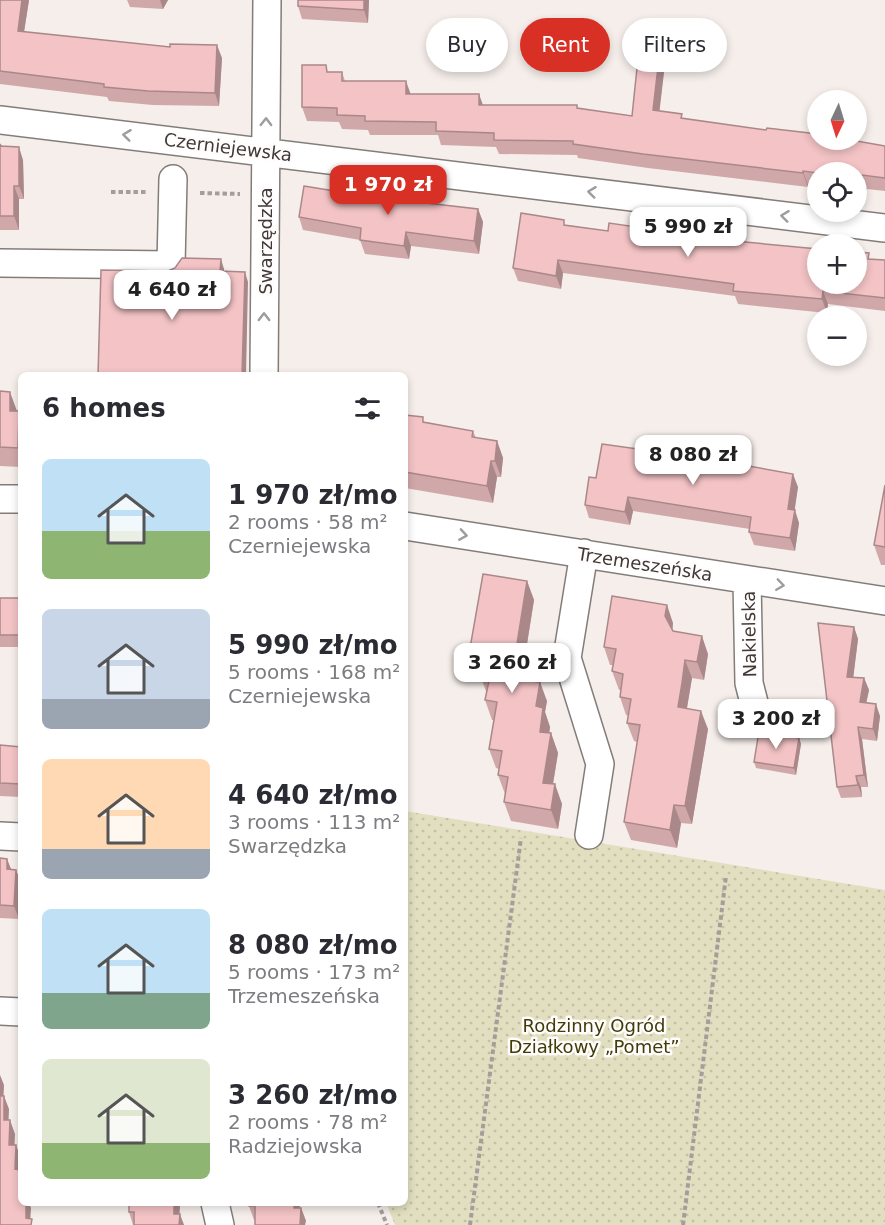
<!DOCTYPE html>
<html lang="en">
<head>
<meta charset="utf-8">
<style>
	body { margin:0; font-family:"DejaVu Sans",sans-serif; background:#f2f2f3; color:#2b2b33; height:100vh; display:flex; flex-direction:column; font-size:22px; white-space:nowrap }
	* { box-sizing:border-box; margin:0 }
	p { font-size:20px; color:#7c7c81 }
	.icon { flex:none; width:33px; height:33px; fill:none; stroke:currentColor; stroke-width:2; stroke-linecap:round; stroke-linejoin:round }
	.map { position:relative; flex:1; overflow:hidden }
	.side { position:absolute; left:18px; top:372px; width:390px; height:834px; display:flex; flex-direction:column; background:#fff; border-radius:9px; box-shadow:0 3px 9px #0003 }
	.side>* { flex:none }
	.banner { position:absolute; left:426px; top:18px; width:369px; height:54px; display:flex; gap:12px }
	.needle { width:39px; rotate:184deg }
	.buttons { position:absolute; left:807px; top:90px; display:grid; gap:12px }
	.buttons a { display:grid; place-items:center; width:60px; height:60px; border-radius:50%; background:#fff; box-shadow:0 3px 9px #0003; font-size:30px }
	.price { position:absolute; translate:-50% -51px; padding:0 14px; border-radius:12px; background:#fff; color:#222; font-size:20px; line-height:39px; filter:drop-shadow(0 2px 3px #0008) }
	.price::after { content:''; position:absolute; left:50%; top:36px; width:18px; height:14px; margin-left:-9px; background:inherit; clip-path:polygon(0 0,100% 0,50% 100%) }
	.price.active { background:#d93025; color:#fff }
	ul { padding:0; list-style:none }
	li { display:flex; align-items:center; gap:18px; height:150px; padding:0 24px }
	li span { display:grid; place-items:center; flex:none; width:168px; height:120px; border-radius:9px; color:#555 }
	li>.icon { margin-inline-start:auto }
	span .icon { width:72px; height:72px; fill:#fffc; stroke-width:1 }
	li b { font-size:26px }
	h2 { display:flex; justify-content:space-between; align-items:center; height:72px; padding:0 24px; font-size:26px }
	.chip { padding:0 21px; border-radius:27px; background:#fff; box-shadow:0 3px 9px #0003; font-size:21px; line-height:54px }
	.chip.active { background:#d93025; color:#fff }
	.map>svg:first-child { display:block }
	.park { fill:url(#park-dots) }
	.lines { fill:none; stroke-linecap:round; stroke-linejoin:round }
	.minor-casing { stroke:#837d7a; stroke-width:30 }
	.path { stroke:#a39e9b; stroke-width:4; stroke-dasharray:4.5 3; stroke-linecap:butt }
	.minor { stroke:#fff; stroke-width:27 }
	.wall { fill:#d1a8a9 }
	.shaded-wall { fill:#aa888a }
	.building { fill:#f3c3c5; stroke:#aa888a; stroke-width:1.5 }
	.oneway { stroke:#9e9c9c }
	.labels { text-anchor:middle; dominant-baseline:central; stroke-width:5; stroke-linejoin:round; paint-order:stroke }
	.street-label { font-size:18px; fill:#3d3a39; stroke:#fffcfb }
	.park-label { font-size:18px; fill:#3f3c09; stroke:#fffcfb }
</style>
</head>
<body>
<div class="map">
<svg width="885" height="1225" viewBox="0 0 885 1225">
	<defs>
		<pattern id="park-dots" width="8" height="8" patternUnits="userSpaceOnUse" patternTransform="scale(1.5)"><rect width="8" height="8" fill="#e1dfbf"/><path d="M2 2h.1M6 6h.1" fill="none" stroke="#c2c0a5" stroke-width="1.8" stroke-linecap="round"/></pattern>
	</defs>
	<rect width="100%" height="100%" fill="#f5eeea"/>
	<!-- park -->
	<path class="park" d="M405,811L885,890V1225H395L386,1203H405Z"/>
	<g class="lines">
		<defs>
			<path id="minor" d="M0,120L885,228
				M0,263L171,265L173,179
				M264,375L267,0
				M0,499H21
				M405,526L885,601
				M584,553L567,658L600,764L589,835
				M747,581L749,683L759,722
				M0,836L21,837
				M0,1011L21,1012
				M215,1203L220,1225"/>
		</defs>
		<!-- minor casing -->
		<use href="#minor" class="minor-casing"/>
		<!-- path -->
		<path class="path" d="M111,192H147
			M200,193L240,194
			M378,1203L387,1225
			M470,1225L521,838
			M683,1225L726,876"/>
		<!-- minor -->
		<use href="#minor" class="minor"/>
	</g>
	<!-- wall -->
	<path class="wall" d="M0,0H29L24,32L222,58L219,106L153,105L109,101L107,97L0,84Z
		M127,0H168L163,9L130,7Z
		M369,0L368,23L302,19L298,6Z
		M666,55L659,111L683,119L766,130L885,146V191L867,189L866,195L856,193V172H818V186L808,185V187L648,168L578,158L577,155L499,154L496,147L441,145L438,135H370L368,130L342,129L339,122L307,121L302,107L329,72H342L345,81L411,94L483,105L578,108L632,116Z
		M0,144L23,160L24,199H19V230H0Z
		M365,196L478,209L483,222L479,254L411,246L409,259L365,254L360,240L303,230L299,217Z
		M566,225L608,231L715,239L871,259L885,260V311L828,304L827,313L738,304L735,296L563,273L561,289L518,281L513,268Z
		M0,391L17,411H19L21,418V467L0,466Z
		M405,415L425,423L473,431L476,438L497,441L503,458L501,477H497L493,503L405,488Z
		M596,478L798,487L794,510L799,523L795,551L754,545L749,532L750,529L633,511L630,525L589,518L585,505Z
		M885,485V565H881L874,545Z
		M527,581L534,600L525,657L528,658L535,677L534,681L547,701L545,712L550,727L549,733H551L558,753L553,784L562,804L558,829L511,821L504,802L505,794L498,775L499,769L496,768L489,749L494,720H492L485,700L487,694L480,675L481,668L477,667L470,648Z
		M0,598H21V647H0Z
		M673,623L672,630L708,654L704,680L692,678L687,708L708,729L692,824L681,823L677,848L631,840L624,822L637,742L634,741L627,723L629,716L626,715L620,697L621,690H619L612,671L613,665H610L604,647Z
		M854,627L858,639L853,677L864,678L869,690L866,703L880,716L877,741L862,739L868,787H861L862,797L841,798L837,787Z
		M799,738L801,744L796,775L756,768L754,762Z
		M0,745L21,747V797L0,796V799Z
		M0,858L7,859L11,869L16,870L21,883L19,919L0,918Z
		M129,1203H180L179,1214L184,1225H133L129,1212Z
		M249,1206L301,1208L306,1221L254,1220Z"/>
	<!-- shaded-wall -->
	<path class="shaded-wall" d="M22,0H29L22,45L18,31Z
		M160,0H168L163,9Z
		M364,0H369L368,23L364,10Z
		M661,41L666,55L658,124L653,110Z
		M217,45L222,58L219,106L215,93Z
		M406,81L411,95L406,94Z
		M479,94L484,108L479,105Z
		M19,147L23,160L24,199L19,186Z
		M803,171L808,185V187L803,173Z
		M862,175L867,189L866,195L861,181Z
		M14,186L19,199V230L14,216Z
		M478,209L483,222L479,254L474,241Z
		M406,232L411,246L409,259L404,246Z
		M221,259L224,269V281L220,271Z
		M558,260L563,273L561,289L556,276Z
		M245,272L248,282L246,375H242Z
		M823,291L828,304L827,313L822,299Z
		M10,392L17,411H10Z
		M19,411L21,418V455L18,448Z
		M497,441L503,458L501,477L495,461Z
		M491,461L497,477L493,503L487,486Z
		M793,474L798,487L793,522L788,509Z
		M628,497L633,511L630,525L625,512Z
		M795,510L799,523L795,551L790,538Z
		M527,581L534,600L522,675L515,656Z
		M667,605L673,623L672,634L665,616Z
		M854,627L858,639L852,688L847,677Z
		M702,636L708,654L704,680L697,662Z
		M528,658L535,677L531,699L524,680Z
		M685,660L692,678L684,725L678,707Z
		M864,678L869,690L864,714L860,702Z
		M540,682L547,701L545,712L550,727L547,751L540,732L536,706Z
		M876,704L880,716L877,741L873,729Z
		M701,711L708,729L692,824L685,806Z
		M858,727L862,739L868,787L864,775Z
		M551,733L558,753L550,802L543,783Z
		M799,738L801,744L796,775L794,768Z
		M405,748L407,754L405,768Z
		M856,776L861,787L862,797L858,785Z
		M555,784L562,804L558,829L551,810Z
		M674,805L681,823L677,848L670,830Z
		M7,859L12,872L7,869Z
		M16,870L21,883L19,919L14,906Z
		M0,1075L4,1085L3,1109L0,1101Z
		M4,1096L9,1109L8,1134L4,1120Z
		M10,1120L15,1134L14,1158L9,1145Z
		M16,1145L21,1158L20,1182L15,1169Z
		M26,1203H29L31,1208L30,1225L26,1218Z
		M174,1203H180L179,1225L174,1214Z
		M294,1203H300L299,1221L294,1208Z
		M301,1208L306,1221L305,1225H300Z
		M180,1214L184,1225H179Z"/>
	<!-- building -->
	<path class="building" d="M0,0H22L18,31L170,47V44L217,45L215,93L148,91L104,87V84L0,71Z
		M298,0H364V10L298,6Z
		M640,39L661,41L653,110L682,114L681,118L766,130L767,128L818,134V140H851L885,146V178L862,175L861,181H856V172H818V173L803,171V173L643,154L573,144V141L494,140V133L436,131V122L365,121V116L337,115V108L302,107V65H326L327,72H342V81H406V94H479V105H577V108L632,116Z
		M0,144L1,146L19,147V186H14V216H0Z
		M304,186L365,196L478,209L474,241L406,232L404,246L360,240L361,228L299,217Z
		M521,213L564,220V225L608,231L609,223L664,231V228L713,234V239L818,249V284H856V252L869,253L868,259L885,260V298L823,291L822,299L733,291L734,284L558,260L556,276L513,268Z
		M182,258L221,259L220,271L245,272L242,375H98L101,270L168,271L175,268Z
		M0,391L10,392V411H19L18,448L0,447Z
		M405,415L423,417V422L473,431L472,437L497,441L495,461H491L487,486L405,472Z
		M602,444L659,452L660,450L793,474L788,509L795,510L790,538L749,532L751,517L628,497L625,512L585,505L589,477L596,478Z
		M885,485V547L874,545Z
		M483,574L527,581L515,656L528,658L524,680L540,682L536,706L543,708L540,732L551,733L543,783L555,784L551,810L504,802L508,777L498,775L502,751L489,749L497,702L485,700L490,676L480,675L484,650L470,648Z
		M612,596L667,605L665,616L673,631L702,636L697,662L685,660L682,683L678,707L701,711L685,806L674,805L670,830L624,822L640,725L627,723L631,699L620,697L623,674L612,671L616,649L604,647Z
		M0,598H21V635H0Z
		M818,623L854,627L847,677L864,678L860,702L876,704L873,729L858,727L864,775L856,776L858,785L837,787Z
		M759,731L799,738L794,768L754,762Z
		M0,745L21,747V784L0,783Z
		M0,858L7,859V869L16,870L14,906L0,905Z
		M0,1096H4V1120H10L9,1145H16L15,1169L21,1170L20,1194H21V1203H26V1218L32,1219L31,1225H0Z
		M129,1203H174V1214H180L179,1225H134V1212H129Z
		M249,1203H294V1208H301L300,1225H255V1206H249Z"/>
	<!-- one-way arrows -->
	<defs><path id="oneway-chevron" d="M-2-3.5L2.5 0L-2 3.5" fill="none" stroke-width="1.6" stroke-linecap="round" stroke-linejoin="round" transform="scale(1.5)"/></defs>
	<g class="oneway">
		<use href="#oneway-chevron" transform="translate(266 122) rotate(-89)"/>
		<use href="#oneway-chevron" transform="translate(127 135) rotate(-173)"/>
		<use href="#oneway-chevron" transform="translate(592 192) rotate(-173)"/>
		<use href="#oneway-chevron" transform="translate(785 216) rotate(-173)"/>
		<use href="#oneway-chevron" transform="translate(264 317) rotate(-90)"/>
		<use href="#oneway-chevron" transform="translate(463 535) rotate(9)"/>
		<use href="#oneway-chevron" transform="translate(780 585) rotate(8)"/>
	</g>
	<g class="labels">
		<!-- street labels -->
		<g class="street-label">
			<text transform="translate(228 147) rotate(7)">Czerniejewska</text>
			<text transform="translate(265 241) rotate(-90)">Swarzędzka</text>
			<text transform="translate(645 564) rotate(9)">Trzemeszeńska</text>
			<text transform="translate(749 634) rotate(-91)">Nakielska</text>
		</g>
		<!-- park labels -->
		<g class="park-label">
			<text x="594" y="1025">Rodzinny Ogród<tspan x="594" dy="21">Działkowy „Pomet”</tspan></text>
		</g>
	</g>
</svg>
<div class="buttons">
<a><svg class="needle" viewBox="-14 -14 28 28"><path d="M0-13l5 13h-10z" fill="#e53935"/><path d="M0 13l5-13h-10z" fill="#7c7c81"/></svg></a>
<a><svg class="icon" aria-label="locate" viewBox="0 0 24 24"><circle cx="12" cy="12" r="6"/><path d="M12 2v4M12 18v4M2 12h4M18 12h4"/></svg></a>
<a>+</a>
<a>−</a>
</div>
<b class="price active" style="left:388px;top:216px">1 970 zł</b>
<b class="price" style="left:688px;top:258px">5 990 zł</b>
<b class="price" style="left:172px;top:321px">4 640 zł</b>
<b class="price" style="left:693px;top:486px">8 080 zł</b>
<b class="price" style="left:512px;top:694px">3 260 zł</b>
<b class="price" style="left:776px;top:750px">3 200 zł</b>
<div class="banner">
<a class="chip">Buy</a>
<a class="chip active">Rent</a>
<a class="chip">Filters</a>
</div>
<section class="side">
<h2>6 homes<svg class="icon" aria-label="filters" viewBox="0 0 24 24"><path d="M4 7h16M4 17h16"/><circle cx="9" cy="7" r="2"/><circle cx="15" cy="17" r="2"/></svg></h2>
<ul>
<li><span style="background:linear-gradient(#bfe0f5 60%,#8fb573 0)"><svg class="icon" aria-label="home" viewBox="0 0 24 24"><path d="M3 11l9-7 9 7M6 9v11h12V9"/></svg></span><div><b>1 970 zł/mo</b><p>2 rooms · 58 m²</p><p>Czerniejewska</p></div></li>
<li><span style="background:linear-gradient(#c9d6e8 75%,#9aa5b1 0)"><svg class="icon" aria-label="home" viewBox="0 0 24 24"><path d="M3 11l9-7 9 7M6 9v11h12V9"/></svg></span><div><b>5 990 zł/mo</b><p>5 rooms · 168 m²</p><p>Czerniejewska</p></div></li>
<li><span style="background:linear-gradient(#ffd9b3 75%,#9aa5b1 0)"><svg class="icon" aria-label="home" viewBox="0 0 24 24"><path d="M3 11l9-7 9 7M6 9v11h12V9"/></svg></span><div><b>4 640 zł/mo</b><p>3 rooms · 113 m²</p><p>Swarzędzka</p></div></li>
<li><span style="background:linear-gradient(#bfe0f5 70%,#7fa58c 0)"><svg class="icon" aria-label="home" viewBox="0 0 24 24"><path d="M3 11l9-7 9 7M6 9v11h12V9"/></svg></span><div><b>8 080 zł/mo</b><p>5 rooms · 173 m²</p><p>Trzemeszeńska</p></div></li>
<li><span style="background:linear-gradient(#dfe7d0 70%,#8fb573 0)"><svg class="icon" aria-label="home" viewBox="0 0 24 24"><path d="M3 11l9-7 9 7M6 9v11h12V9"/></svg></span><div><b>3 260 zł/mo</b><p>2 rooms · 78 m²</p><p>Radziejowska</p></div></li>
</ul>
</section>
</div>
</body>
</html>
